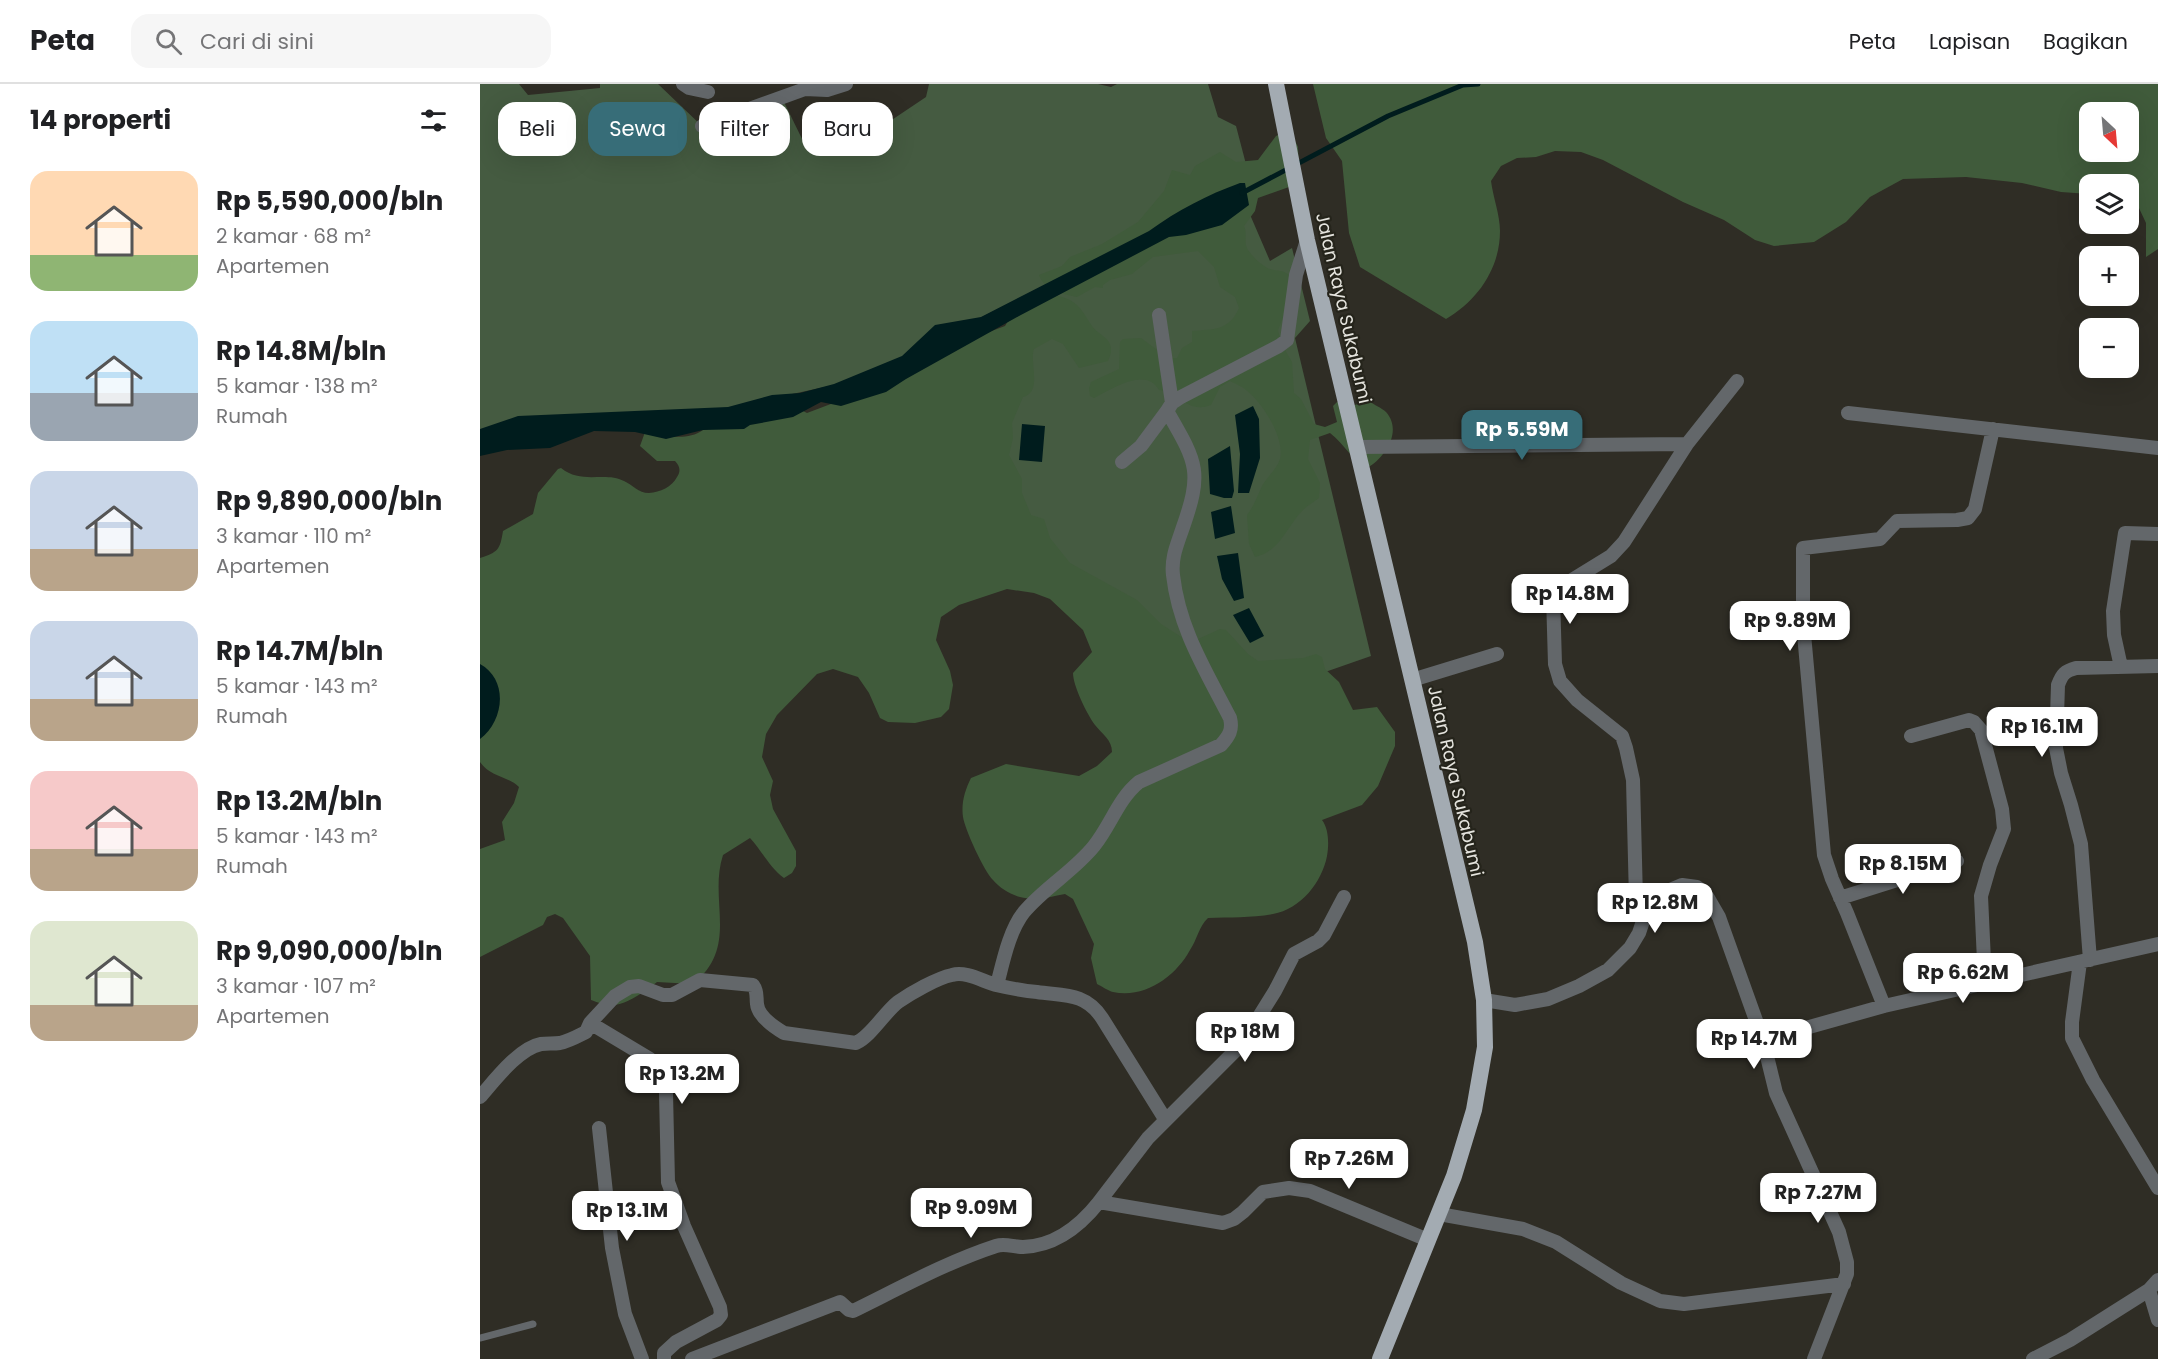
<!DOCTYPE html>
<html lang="id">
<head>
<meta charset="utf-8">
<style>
	body { margin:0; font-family:Poppins,sans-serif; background:#f6f6f6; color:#202124; height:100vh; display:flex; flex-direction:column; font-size:22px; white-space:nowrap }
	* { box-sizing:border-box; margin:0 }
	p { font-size:20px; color:#757577 }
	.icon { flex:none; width:33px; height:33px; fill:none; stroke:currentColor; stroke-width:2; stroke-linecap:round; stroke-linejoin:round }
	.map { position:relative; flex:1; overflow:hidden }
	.details { display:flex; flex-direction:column; background:#fff; width:480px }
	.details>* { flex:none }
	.banner { position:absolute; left:18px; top:18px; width:570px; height:54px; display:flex; gap:12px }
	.needle { width:39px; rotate:154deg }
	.controls { position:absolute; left:1599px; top:18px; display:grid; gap:12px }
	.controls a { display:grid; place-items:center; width:60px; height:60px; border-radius:12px; background:#fff; box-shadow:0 6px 24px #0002; font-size:30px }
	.price { position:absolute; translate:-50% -51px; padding:0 14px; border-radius:12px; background:#fff; color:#222; font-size:20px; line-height:39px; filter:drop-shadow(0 2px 3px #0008) }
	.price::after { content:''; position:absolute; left:50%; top:36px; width:18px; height:14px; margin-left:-9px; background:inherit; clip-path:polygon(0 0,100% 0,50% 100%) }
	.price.selected { background:#376d78; color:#fff }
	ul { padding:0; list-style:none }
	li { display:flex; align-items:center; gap:18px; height:150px; padding:0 30px }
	li span { display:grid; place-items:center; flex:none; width:168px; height:120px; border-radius:18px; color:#555 }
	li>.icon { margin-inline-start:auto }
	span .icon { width:72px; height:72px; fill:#fffc; stroke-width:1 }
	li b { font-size:26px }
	h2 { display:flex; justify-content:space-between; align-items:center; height:72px; padding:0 30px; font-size:26px }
	.tag { padding:0 21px; border-radius:18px; background:#fff; box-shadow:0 6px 24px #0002; font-size:21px; line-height:54px }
	.tag.selected { background:#376d78; color:#fff }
	header { display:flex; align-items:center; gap:36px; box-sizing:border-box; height:84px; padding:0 30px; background:#fff; border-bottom:2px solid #e0e0e0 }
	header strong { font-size:28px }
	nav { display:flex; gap:33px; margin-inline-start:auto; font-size:21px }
	.search { width:420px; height:54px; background:#f6f6f6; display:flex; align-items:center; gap:15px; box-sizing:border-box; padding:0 21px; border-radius:18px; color:#757577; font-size:22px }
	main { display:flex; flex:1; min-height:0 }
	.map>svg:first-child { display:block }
	.green { fill:#455b41 }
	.forest { fill:#405b3b; fill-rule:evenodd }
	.water { fill:#001c1d }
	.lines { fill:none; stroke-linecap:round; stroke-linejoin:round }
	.stream { stroke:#001c1d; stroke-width:5 }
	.service { stroke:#63676a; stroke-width:7 }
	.minor { stroke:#63676a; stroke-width:14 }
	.trunk { stroke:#a3abb2; stroke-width:16 }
	.labels { text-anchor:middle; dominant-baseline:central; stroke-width:4.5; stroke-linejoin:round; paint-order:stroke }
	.street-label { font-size:18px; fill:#e5e4de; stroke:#25241b }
</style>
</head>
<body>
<header>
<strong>Peta</strong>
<div class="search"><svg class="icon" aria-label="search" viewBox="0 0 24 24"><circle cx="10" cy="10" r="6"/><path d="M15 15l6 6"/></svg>Cari di sini</div>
<nav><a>Peta</a><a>Lapisan</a><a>Bagikan</a></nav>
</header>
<main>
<section class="details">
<h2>14 properti<svg class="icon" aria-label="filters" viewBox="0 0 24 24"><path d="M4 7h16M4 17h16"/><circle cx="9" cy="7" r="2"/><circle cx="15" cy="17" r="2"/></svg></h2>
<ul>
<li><span style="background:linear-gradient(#ffd9b3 70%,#8fb573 0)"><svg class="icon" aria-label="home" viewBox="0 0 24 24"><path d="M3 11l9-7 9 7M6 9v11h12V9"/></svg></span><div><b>Rp 5,590,000/bln</b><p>2 kamar · 68 m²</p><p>Apartemen</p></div></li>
<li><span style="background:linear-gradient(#bfe0f5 60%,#9aa5b1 0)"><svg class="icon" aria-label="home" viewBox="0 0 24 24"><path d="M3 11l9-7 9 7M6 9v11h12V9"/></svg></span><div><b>Rp 14.8M/bln</b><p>5 kamar · 138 m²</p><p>Rumah</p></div></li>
<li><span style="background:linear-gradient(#c9d6e8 65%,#b9a48a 0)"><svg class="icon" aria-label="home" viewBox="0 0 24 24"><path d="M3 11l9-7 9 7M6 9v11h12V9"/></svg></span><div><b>Rp 9,890,000/bln</b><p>3 kamar · 110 m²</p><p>Apartemen</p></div></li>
<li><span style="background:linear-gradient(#c9d6e8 65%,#b9a48a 0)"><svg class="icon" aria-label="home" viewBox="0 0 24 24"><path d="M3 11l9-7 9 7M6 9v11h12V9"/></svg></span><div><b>Rp 14.7M/bln</b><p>5 kamar · 143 m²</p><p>Rumah</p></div></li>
<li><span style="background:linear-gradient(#f6c9c9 65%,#b9a48a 0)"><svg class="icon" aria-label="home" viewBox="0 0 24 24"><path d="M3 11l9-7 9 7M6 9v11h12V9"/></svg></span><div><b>Rp 13.2M/bln</b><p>5 kamar · 143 m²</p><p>Rumah</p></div></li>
<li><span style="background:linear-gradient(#dfe7d0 70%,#b9a48a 0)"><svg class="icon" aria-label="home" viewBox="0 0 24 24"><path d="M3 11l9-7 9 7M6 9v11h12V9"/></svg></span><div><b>Rp 9,090,000/bln</b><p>3 kamar · 107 m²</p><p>Apartemen</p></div></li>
</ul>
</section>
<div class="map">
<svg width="1678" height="1275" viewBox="0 0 1678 1275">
	<rect width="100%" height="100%" fill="#2f2d25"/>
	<!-- green -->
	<path class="green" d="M0,0H39L48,11L120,4V0H178L224,44L303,16L325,61L361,70L446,13L449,0H618L631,3L637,0H728L738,33L756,42L767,84L670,148L423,273L354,301L248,324L0,347Z
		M765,119L790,177L812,164L830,237L815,254L891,572L828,594L698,561L561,472L513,343L562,232L579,209Z"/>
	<!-- forest -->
	<path class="forest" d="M833,0H1678V165L1666,173V139L1658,122L1649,119L1648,100H1610L1609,110L1581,108L1542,99L1486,93L1423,95L1390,113L1366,138L1334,158L1294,162L1275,156L1244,136L1203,118L1123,76L1101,68L1075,67L1056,73L1037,74L1021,82L1011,97C1013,113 1020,131 1020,147C1020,185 997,217 966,235L880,183L869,149L862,77L846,54ZM1610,28H1648V68H1610Z
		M809,45L818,63L819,91L809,103L778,114L775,127L764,142C768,150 763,158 768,166C772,172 783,183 790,185C801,188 803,185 812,194L809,219L798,246L801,259L812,278L814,309L821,315L834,340L845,343L857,338L853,322L857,318L871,322L889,317C894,321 902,324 906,328C923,347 905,374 887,384C871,375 864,360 850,349L830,356L828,375L840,399L839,414C834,418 828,421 823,426C806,443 801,467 775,473L769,460L767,431C774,422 777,413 782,402C787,393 797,385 800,375C805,354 783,319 766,306C762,302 755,300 750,297L740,303L731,321C706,330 701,308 679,306C666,282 632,305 614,314L610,312L609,304L611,298L639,285L640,258L643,255L661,254L688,274H697L702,264L712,258V247C734,245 749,247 759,224L755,213L740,203L734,183L718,167L673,173L652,190L630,196L623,201V204L615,203L597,213C583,210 564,206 559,191L582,182L590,173L622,160L658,138L684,107L692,86L710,91L715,82L740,68L756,78L778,76L796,52Z
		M567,209C574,211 584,213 590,216C602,223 605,232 612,242C621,254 638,255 628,277L599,284L583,260L572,255L554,265C549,278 563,308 543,313L532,339L533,354L529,371L542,395V409L551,431L564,435L570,454L590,479L657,516L681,540L703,554L716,556L740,545L746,546L768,570L778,577L823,574L836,570L842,573L845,585L859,598L873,626L897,623L915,648V662L898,702L882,721L842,736C849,745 849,761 847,772C842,798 821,825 793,830C772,834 749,833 728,834C719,842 717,856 710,866C696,892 665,915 633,908C628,907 622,902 617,900L611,874L614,860L593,815L585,810C570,813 555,817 540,813C529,810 520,804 513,796C504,787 485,746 483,733C481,719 485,706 491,694L526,680L599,692L617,682L632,668C632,656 623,651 615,641C607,630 593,602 593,589L612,568L603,546L570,515L554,509L527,505L479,521L461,533L456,556L470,587L473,601L469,625L461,633L435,639L408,638L400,634L389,609L378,593L353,585L337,590L297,631L286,650L282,673L293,697L290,711L293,725L316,767V782L312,789L304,794C290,784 282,767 270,754L243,771C228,817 260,862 213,900L177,898C165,907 146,922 130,921C124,921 117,918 111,916L110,872L83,834L75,830L67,833L63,841L0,873V765L25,756L22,738L34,719L39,703C28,692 10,693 0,678V474C18,468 20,466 23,447L53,430L58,409L78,385L81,384C102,401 125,387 144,397C153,401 158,409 169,409C180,408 192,403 197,393C201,387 200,382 195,377H177L160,362L165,348C183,351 206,358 223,346L319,325L327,329C395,305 457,267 525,242L534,227Z"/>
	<!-- water -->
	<path class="water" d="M760,99H765L769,121L742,141L706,151L689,153L539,232L426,295L406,308L361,322L341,318L313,333L270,341L264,345L223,346L186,355L155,348L114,347L70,364L27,366L0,372V345L38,332L248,323L292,311L320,309L354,300L422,272L455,241L501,233L669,147C698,126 727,111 760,99Z
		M773,322L779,335L780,374L769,409H758L760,370L755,331Z
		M542,340L565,342L562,378L539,376Z
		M750,362L754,407L752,414H744L730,410L728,375Z
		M751,422L755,449L735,455L731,428Z
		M758,469L764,514L754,517L742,495L737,472Z
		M769,524L784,552L770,559L753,531Z
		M0,580C29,596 24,637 0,655Z"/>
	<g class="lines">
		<!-- stream -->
		<path class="stream" d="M762,109L908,32L983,1L998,0"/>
		<!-- service -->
		<path class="service" d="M0,1254L53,1240"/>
		<!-- minor -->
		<path class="minor" d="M203,0L209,4L228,8
			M222,42L325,5L347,6L366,0
			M679,231L692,319
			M1368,329L1678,364
			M877,363L1207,360
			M642,378L661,362L687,327
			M1641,583L1634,551L1633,527L1645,449L1678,450
			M932,596L1017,570
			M1431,652L1489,636L1494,638L1501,646L1522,725L1524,745L1510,781L1501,812L1505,899
			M1360,814L1477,777
			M1166,828L1158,824L1156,816L1153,696L1146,664L1142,652L1097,616L1080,597L1075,580L1073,512L1079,504L1131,472L1144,458L1207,360L1257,297
			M1610,876L1601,760L1591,721L1581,689L1576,664L1578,601C1582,590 1585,587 1596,584L1678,582
			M1600,878L1592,938V954L1613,996L1678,1104
			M517,901C523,878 529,847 544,828C565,803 594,787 614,762C631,741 638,715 659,698L741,661C749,652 753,646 750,634C726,587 699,545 693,491C691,474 697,461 702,446C723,387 717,379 687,327L692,319L701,313L799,262L807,256L816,191L827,156
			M1004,916L1035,921L1068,915L1099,902L1128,886L1150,864L1159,849L1166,828L1183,809L1202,801L1217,803L1228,814L1239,833L1283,956L1296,1009L1359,1148L1367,1178V1190L1334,1275
			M1404,922L1367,829L1352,795L1344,771L1323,539V464L1400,455L1417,437L1477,436L1488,434L1495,425L1513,345
			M110,939L135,912L150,903L159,902L183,911H192L220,896L273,901C278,908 276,913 277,920C278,932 294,943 304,949L376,959C391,952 404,929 418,918C431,909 457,894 472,891C486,887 502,897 516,901C529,904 543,907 557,908C583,912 605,908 622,934L685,1035
			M1283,956L1404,922L1678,860
			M0,1013C14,997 39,964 61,960C67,959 73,960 80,959C89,957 98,952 106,948L110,939L170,975L183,994L186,1009L188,1098L204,1142L240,1223L241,1231L237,1236L196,1258L184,1269V1275
			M119,1044L132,1164L145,1230L162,1275
			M619,1118L668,1054L762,960L795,907L814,870L838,857L844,851L864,813
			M959,1130L1043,1145L1076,1158L1141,1199L1180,1217L1204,1220L1364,1200
			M1669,1206L1678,1236
			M212,1275L360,1218L369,1226L373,1227C420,1204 467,1178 516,1162C525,1159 533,1163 543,1163C575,1162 600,1142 619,1118L743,1139L754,1135L763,1128L783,1108L809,1104L830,1107L948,1156
			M1553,1275L1590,1256L1669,1206L1678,1196"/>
		<!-- trunk -->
		<path class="trunk" d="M796,0L827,156L995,858L1004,916L1005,963L994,1026L974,1092L900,1275"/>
	</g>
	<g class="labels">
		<!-- street labels -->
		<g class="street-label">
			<text transform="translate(864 224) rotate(77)">Jalan Raya Sukabumi</text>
			<text transform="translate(976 697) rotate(77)">Jalan Raya Sukabumi</text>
		</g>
	</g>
</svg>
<div class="controls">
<a><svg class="needle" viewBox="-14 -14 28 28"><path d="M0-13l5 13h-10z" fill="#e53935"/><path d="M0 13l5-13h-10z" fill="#757577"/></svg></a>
<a><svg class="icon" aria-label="layers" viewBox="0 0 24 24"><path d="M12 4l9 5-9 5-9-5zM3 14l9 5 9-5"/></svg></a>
<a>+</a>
<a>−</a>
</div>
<b class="price selected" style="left:1042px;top:377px">Rp 5.59M</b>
<b class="price" style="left:1090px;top:541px">Rp 14.8M</b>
<b class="price" style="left:1310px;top:568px">Rp 9.89M</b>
<b class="price" style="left:1562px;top:674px">Rp 16.1M</b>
<b class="price" style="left:1423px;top:811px">Rp 8.15M</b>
<b class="price" style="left:1175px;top:850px">Rp 12.8M</b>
<b class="price" style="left:1483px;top:920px">Rp 6.62M</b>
<b class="price" style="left:765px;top:979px">Rp 18M</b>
<b class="price" style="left:1274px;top:986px">Rp 14.7M</b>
<b class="price" style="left:202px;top:1021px">Rp 13.2M</b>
<b class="price" style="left:869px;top:1106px">Rp 7.26M</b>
<b class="price" style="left:1338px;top:1140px">Rp 7.27M</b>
<b class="price" style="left:491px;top:1155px">Rp 9.09M</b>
<b class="price" style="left:147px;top:1158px">Rp 13.1M</b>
<div class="banner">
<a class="tag">Beli</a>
<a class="tag selected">Sewa</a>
<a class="tag">Filter</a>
<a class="tag">Baru</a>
</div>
</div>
</main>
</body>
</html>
